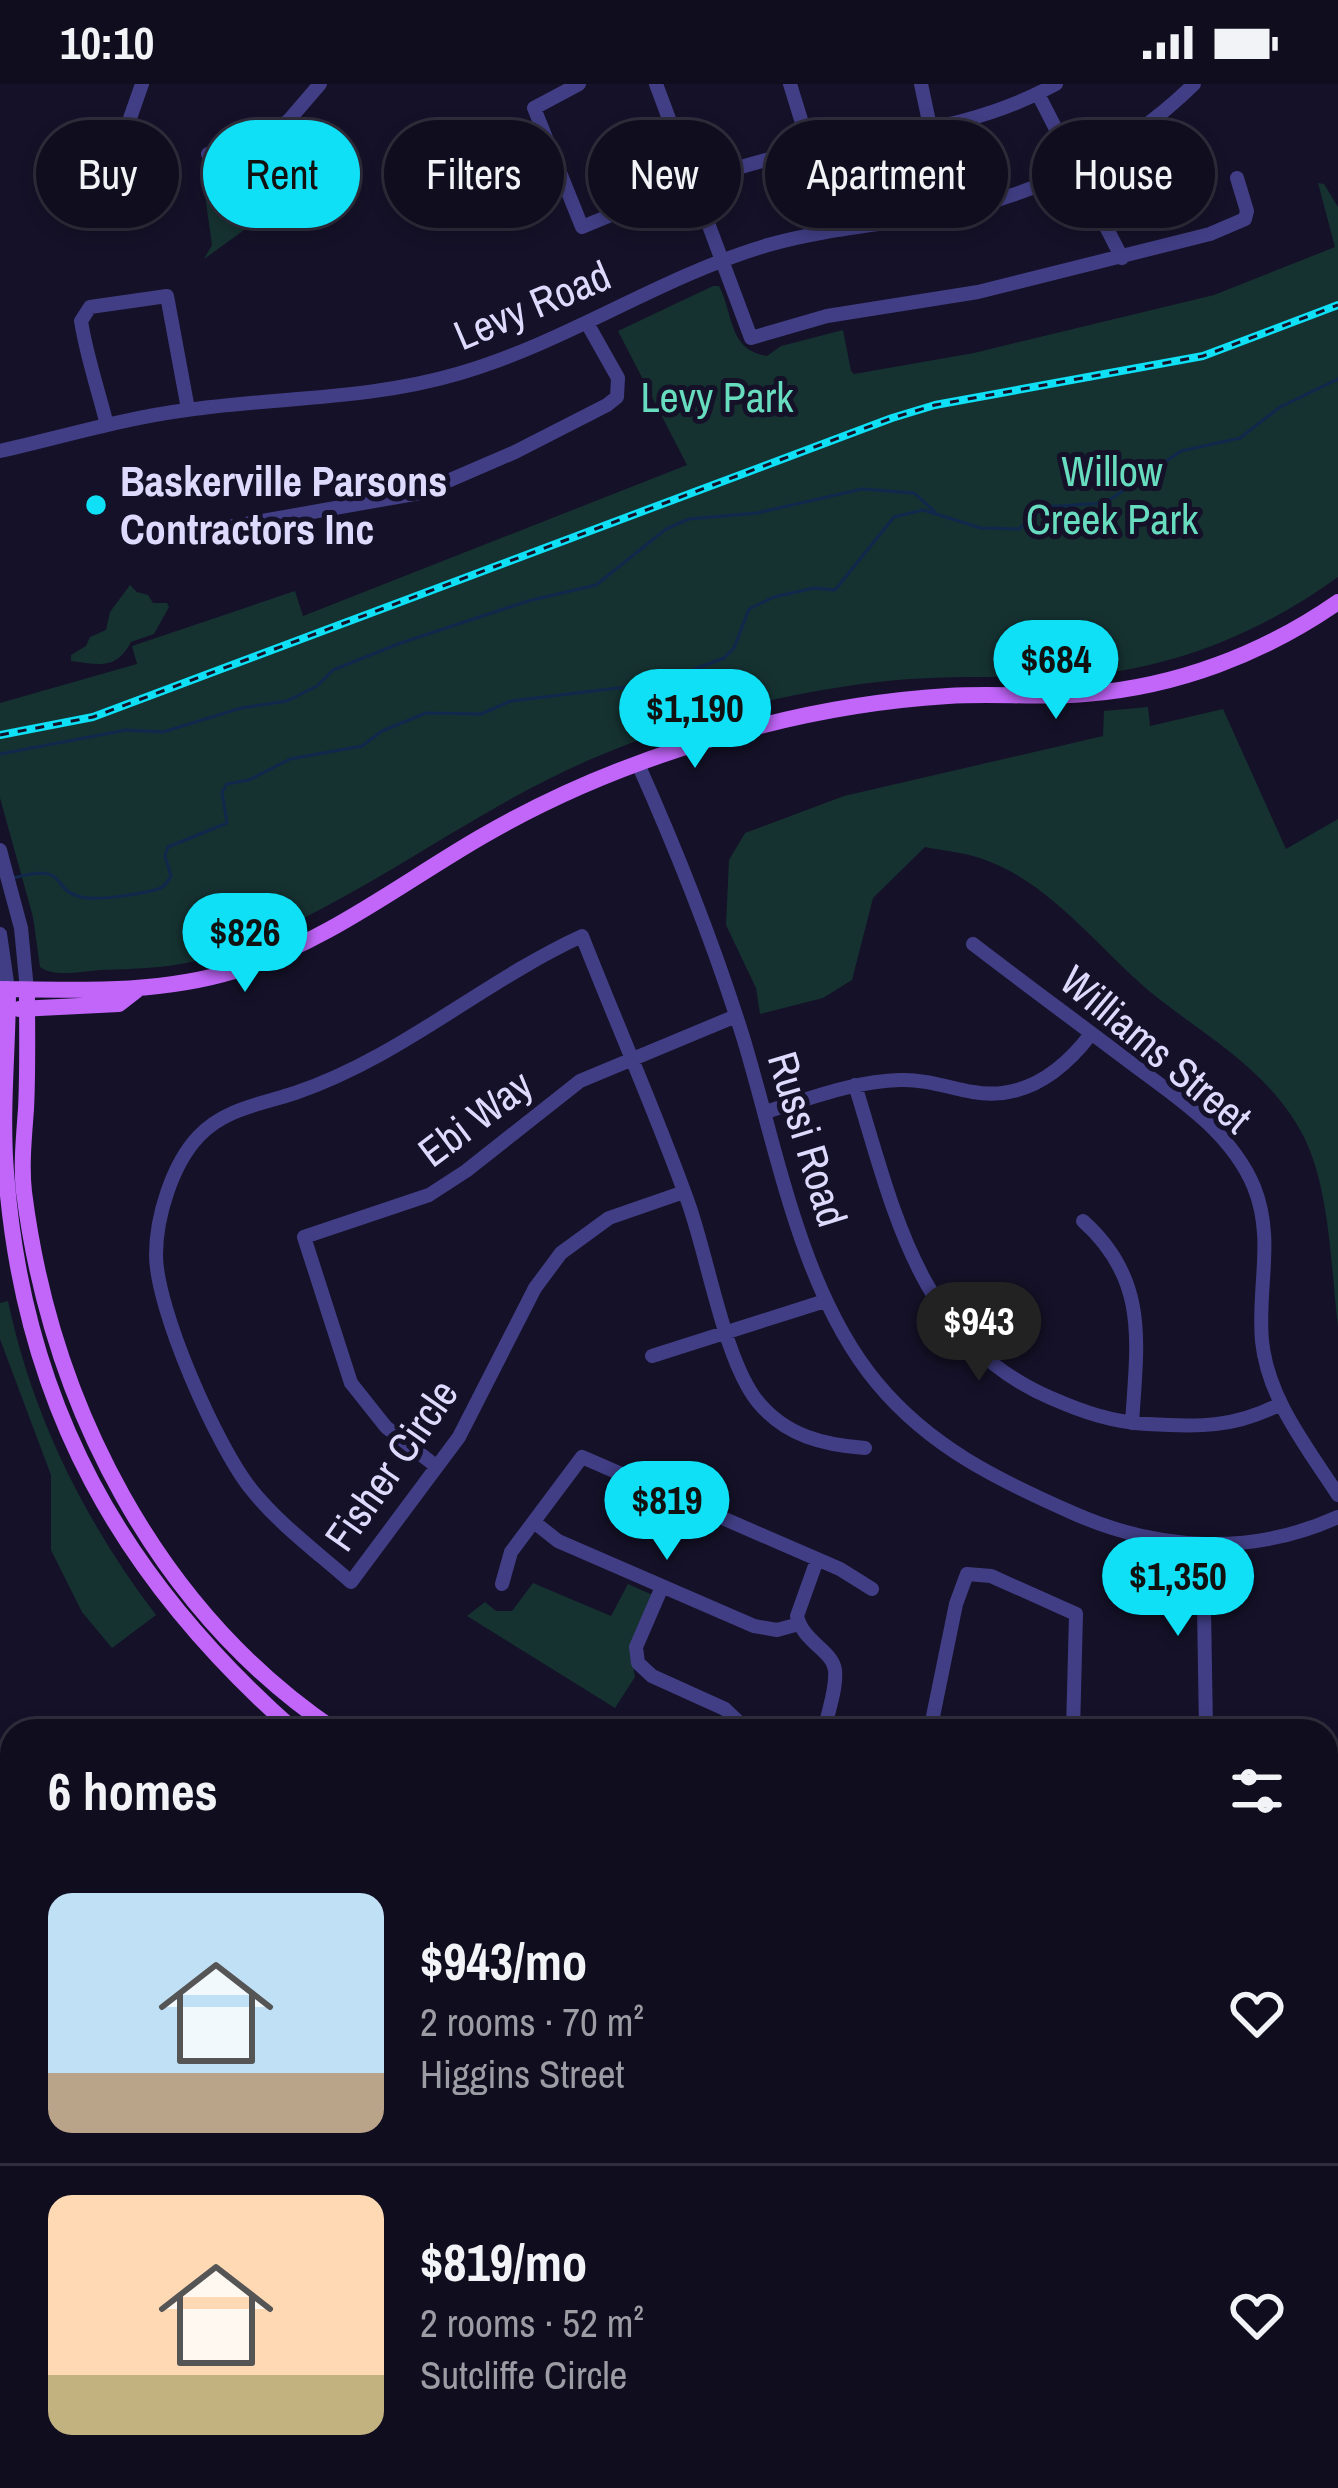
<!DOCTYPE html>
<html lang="en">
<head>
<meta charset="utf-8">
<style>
	body { margin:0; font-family:"Archivo Narrow",sans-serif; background:#1e1b2b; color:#f1f3f6; height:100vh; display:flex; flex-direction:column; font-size:45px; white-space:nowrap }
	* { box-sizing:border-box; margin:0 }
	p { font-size:39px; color:#9c9ca4 }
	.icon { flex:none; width:66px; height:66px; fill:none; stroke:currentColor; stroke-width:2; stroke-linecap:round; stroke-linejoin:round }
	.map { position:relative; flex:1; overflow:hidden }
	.sheet { position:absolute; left:0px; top:1635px; width:1338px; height:771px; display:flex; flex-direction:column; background:#100d1e; border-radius:36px 36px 0 0; box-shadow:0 6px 18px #0003,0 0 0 3px #302d3c }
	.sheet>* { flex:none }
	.guide { position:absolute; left:36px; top:36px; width:1266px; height:108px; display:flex; gap:24px }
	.price { position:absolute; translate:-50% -102px; padding:0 27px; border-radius:42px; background:#0fe0f5; color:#111; font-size:39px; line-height:78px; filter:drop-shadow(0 3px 6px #0008) }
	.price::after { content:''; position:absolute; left:50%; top:72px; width:36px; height:27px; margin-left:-18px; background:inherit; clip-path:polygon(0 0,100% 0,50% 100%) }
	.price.current { background:#222; color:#fff }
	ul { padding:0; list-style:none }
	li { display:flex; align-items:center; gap:36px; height:300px; padding:0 48px }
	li+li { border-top:3px solid #302d3c }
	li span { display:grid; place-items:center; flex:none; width:336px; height:240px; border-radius:24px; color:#555 }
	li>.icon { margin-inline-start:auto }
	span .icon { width:144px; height:144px; fill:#fffc; stroke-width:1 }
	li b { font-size:51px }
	h2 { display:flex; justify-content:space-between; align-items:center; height:144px; padding:0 48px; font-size:51px }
	.chip { padding:0 42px; border-radius:54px; background:#100d1e; box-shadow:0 6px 18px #0003,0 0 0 3px #302d3c; font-size:42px; line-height:108px }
	.chip.current { background:#0fe0f5; color:#111 }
	.status { display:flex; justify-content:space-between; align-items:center; height:84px; padding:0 60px; background:#100d1e; direction:ltr }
	.status svg { height:33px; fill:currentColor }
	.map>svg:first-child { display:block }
	.green { fill:#153231 }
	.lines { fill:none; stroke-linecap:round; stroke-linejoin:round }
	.stream { stroke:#11284d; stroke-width:3 }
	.minor { stroke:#413e85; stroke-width:14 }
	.major { stroke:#c166f9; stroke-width:16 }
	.rail-casing { stroke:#0fe0f5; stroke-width:8 }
	.rail { stroke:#151128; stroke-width:3; stroke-dasharray:9; stroke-linecap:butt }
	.poi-dot { fill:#0fe0f5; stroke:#151128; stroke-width:4.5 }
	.labels { text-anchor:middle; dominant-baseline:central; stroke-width:10; stroke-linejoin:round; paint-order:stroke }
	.street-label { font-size:42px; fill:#dedafd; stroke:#151128 }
	.park-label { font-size:42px; fill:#68dcbe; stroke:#151128 }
	.poi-label { font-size:42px; font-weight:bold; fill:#dedafd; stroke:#151128; text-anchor:start }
</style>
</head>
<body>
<div class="status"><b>10:10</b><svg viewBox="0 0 49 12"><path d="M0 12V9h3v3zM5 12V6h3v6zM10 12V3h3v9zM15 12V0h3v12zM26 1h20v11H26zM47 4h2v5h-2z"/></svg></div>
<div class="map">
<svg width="1338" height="2404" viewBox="0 0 1338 2404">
	<rect width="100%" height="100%" fill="#151128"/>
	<!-- green -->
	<path class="green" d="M201,83L212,84L228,99L247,96L255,86L279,121L204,175L212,161Z
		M1318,99L1324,100L1338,123V493C1259,550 1167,588 1069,592C1008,594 947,591 887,597C784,608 683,635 589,676C458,733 346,829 210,873C176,884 137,885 102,886C83,887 55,894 40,883L33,833L0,714V619L137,580L132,562L295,507L303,532L687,381L618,247L713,202H719C734,231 728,266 767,272L781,262L843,246L851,287L854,290L974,269L1214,211L1335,163Z
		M130,501L137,508L148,511L153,519H167L169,523L154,550L131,558C116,587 98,580 71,577V571L86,562L90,553L106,546L110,528Z
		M1148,623L1150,642L1223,625L1286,765L1338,735V1243C1331,1184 1330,1106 1304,1053C1271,989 1213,957 1159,915C1103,871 1056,803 988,777C969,769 945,767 925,763L873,814L852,896L823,914L760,930L756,904L726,841L729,776L745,749L844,712L1103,652L1104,627Z
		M8,1217C32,1331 85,1438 156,1531L112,1564L82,1528L51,1466V1391L0,1255V1219Z
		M533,1499L611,1532L628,1500L655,1512L633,1581L635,1593L615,1624L467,1532L485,1518L496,1527H512Z
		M12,1729V1977L0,2004V1772Z
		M1326,2118L1338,2125V2205L1326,2214Z
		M1326,2345L1338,2347V2404H1101L1112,2394H1326Z"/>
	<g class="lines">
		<!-- stream -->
		<path class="stream" d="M0,670L126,646L163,648L241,624L287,617L317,602L333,586L398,560L528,517L596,501L666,445L689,435L757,429L862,405L914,409L935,428
			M13,794C72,779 47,804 81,813C98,817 141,810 158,805C165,803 167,798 171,792L165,772L168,763L227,739L222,708L227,700L249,696L290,675L362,662L382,647L426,629L481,630L511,617L659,599L724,574L734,564L749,525L774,513L814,504L835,506L894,433L923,426L981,444L1019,445L1044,423L1105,419L1181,367L1240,354L1280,323L1338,295"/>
		<!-- minor -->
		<path class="minor" d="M579,0L534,24L582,143C648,116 713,88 782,72C878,49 966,50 1056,0
			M656,0L751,254L827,232L978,208L1210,150L1245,135L1247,127L1237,94
			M790,0L810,65
			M921,0L931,47
			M1038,10L1122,174
			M208,70L235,77L289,36L320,0
			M117,139L121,60L142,0
			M107,341C98,305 87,274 81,237L90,223L167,212L188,325
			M0,367C62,353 124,334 187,326C277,313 368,316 457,290C566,259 659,193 768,161C824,145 881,141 938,131C1033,113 1125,68 1194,0
			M194,449L420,409L515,368L607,321L617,313L618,294L587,239
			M638,680C676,765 715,864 743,953C777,1065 801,1208 877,1299C930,1363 998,1396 1073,1429C1158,1467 1252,1472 1338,1433
			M0,766L21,844L27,906
			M0,850L8,905
			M973,860C1021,897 1070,933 1119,970C1168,1008 1229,1043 1254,1103C1275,1155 1257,1204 1262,1257C1268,1315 1307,1363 1338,1411
			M855,1001C894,1126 918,1257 1051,1314C1083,1328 1112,1338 1147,1340C1197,1343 1235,1344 1280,1320
			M765,1028C809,1015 854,997 900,996C926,995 949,1004 973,1008C1024,1017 1062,988 1091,950
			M684,1108L609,1134L561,1169L535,1204L459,1353L351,1498C317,1468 279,1440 251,1405C217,1363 156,1225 156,1171C156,1133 172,1081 198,1053C223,1025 262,1020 295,1009C401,973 482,898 582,852C617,941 656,1029 688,1118C708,1173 724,1276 758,1318C786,1352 824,1361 865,1364
			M1083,1137C1149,1196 1137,1259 1132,1339
			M652,1272L825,1217
			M437,1383L386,1343L351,1299L304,1153L429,1111L466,1087L580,997L736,932
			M534,1438L558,1457L754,1542L777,1546L799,1540
			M1203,1461L1206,1647
			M502,1500L511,1468L582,1373L840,1485L872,1505
			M662,1503L636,1563L638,1579L652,1592L725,1625L748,1647
			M781,1647L825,1644C828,1627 837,1604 835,1586C833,1567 803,1558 797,1532L817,1476
			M930,1647L956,1520L967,1490L991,1492L1076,1530L1073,1647
			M1326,1792L1338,1796
			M0,2195L12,2192
			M55,2404L56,2394"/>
		<!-- major -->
		<path class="major" d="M0,905C79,906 158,910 234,887C325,859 400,800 481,753C567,703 663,666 760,642C822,626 884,616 948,612C994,609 1039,614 1085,610C1176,603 1263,570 1338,518
			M8,905C8,966 1,1027 6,1088C23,1321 122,1495 295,1647
			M27,906C27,946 28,986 26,1025C24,1053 21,1081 24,1108C51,1320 156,1526 336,1647
			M19,925L119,920L137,906
			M1326,2034L1338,2037
			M1326,2062L1338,2066
			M995,2394L1003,2404
			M1034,2394L1042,2404
			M511,2404L527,2394
			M561,2404L576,2394"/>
		<defs>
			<path id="rail" d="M0,651L93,633L892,334L935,321L1203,272L1338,221"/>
		</defs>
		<!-- rail casing -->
		<use href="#rail" class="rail-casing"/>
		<!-- rail -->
		<use href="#rail" class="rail"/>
	</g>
	<!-- markers -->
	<circle class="poi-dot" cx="96" cy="421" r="12"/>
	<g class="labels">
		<!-- street labels -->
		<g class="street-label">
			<text transform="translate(532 221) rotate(-23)">Levy Road</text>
			<text transform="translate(1156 965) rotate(40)">Williams Street</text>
			<text transform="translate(475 1034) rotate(-37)">Ebi Way</text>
			<text transform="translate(808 1055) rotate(73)">Russi Road</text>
			<text transform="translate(391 1381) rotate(-55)">Fisher Circle</text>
		</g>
		<!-- park labels -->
		<g class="park-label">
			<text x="717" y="313">Levy Park</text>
			<text x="1112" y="387">Willow<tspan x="1112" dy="48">Creek Park</tspan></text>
		</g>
		<!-- poi labels -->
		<g class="poi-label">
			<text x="120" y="397">Baskerville Parsons<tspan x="120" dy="48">Contractors Inc</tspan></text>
		</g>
	</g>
</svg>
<b class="price" style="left:1056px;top:638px">$684</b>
<b class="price" style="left:695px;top:687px">$1,190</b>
<b class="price" style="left:245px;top:911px">$826</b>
<b class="price current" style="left:979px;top:1300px">$943</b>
<b class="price" style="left:667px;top:1479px">$819</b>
<b class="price" style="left:1178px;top:1555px">$1,350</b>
<div class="guide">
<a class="chip">Buy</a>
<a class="chip current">Rent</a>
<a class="chip">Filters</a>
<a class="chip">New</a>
<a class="chip">Apartment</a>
<a class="chip">House</a>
</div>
<section class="sheet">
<h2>6 homes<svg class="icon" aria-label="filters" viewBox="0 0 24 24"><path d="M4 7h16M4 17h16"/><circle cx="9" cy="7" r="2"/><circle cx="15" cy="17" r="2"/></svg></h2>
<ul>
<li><span style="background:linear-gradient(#bfe0f5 75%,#b9a48a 0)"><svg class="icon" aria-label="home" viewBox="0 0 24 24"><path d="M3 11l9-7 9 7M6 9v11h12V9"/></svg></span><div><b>$943/mo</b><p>2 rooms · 70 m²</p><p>Higgins Street</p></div><svg class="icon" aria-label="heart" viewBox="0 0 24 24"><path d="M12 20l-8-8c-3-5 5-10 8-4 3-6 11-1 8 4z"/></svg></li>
<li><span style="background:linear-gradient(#ffd9b3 75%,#c2b280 0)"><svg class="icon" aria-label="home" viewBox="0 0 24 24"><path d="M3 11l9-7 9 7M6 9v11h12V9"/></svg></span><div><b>$819/mo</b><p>2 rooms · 52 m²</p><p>Sutcliffe Circle</p></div><svg class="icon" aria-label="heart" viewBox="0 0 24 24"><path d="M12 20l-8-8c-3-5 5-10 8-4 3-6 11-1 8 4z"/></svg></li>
</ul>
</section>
</div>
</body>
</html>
